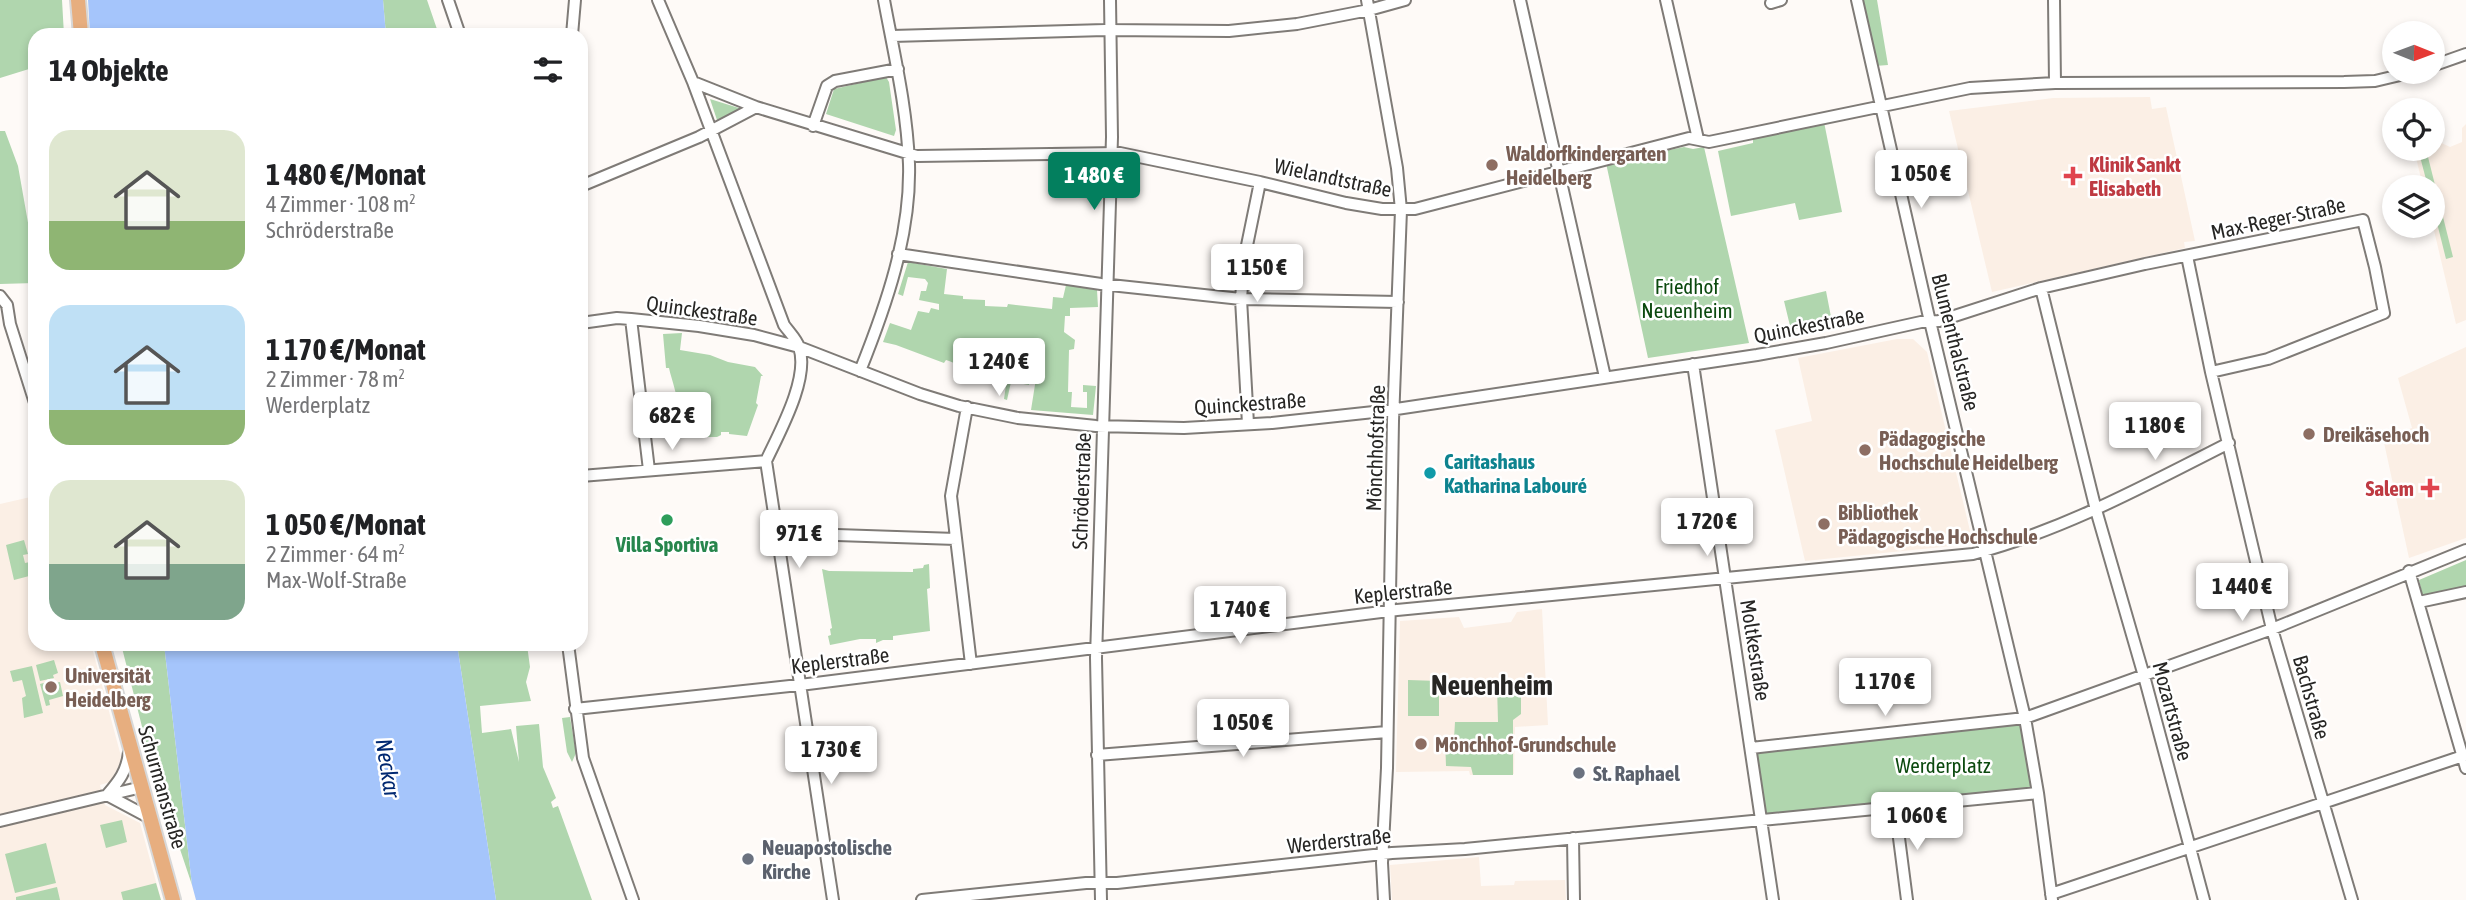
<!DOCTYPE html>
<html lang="de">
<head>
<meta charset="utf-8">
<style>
	body { margin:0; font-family:"Asap Condensed",sans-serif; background:#f6f6f6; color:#202124; height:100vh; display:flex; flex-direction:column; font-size:26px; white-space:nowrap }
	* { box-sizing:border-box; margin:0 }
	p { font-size:23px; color:#757577 }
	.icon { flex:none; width:38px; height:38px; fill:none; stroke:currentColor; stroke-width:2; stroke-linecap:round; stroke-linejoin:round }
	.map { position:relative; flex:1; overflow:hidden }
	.details { position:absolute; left:28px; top:28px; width:560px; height:623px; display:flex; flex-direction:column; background:#fff; border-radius:21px; box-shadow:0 4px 10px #0003 }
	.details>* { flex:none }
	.needle { width:46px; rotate:91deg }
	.controls { position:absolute; left:2382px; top:21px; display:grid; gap:14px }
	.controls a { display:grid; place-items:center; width:63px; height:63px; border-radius:50%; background:#fff; box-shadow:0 4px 10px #0003; font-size:35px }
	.price { position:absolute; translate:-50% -60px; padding:0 16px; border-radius:7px; background:#fff; color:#222; font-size:23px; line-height:46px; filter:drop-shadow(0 2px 4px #0008) }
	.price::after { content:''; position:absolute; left:50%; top:42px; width:21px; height:16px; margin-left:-10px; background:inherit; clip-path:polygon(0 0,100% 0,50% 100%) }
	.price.active { background:#037f5e; color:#fff }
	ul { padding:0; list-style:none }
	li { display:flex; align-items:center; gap:21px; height:175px; padding:0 21px }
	li span { display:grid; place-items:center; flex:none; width:196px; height:140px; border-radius:21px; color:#555 }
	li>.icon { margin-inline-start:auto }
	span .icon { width:84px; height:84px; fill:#fffc; stroke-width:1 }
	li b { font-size:30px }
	h2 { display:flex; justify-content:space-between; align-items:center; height:84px; padding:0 21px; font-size:30px }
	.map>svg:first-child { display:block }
	.built { fill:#fbefe5 }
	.green { fill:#b0d6ae }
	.water { fill:#a5c5fb }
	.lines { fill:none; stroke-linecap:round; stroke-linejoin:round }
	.minor-casing { stroke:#7f7b77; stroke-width:14 }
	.major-casing { stroke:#d8d8d8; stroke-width:18 }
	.minor { stroke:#fff; stroke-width:10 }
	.major { stroke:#e7ae7f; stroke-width:14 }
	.education-dot { fill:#8d6e63; stroke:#fff; stroke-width:2.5 }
	.health-dot { fill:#e0444e; stroke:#fff; stroke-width:2.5 }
	.culture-dot { fill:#0f9aa8; stroke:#fff; stroke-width:2.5 }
	.leisure-dot { fill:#2e9e5b; stroke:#fff; stroke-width:2.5 }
	.worship-dot { fill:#6b7280; stroke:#fff; stroke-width:2.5 }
	.labels { text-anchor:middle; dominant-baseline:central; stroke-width:5; stroke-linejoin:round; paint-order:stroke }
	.education-label { font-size:21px; font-weight:bold; fill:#785e54; stroke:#fff; text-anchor:start }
	.health-label { font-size:21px; font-weight:bold; fill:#be3a42; stroke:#fff; text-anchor:start }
	.street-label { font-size:21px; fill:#272624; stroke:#fff }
	.park-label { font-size:21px; fill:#0b490e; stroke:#fff }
	.culture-label { font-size:21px; font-weight:bold; fill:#0d838f; stroke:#fff; text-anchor:start }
	.leisure-label { font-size:21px; font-weight:bold; fill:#27864d; stroke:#fff }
	.worship-label { font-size:21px; font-weight:bold; fill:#5b616d; stroke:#fff; text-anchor:start }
	.water-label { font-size:23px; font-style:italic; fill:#002871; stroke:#fff }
	.district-label { font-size:28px; font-weight:bold; fill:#272624; stroke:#fff }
</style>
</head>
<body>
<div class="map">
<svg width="2466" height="900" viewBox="0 0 2466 900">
	<rect width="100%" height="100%" fill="#fefaf7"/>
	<!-- built -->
	<path class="built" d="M2150,97L2152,109L2166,107L2195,241L2184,242L2185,248L1992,292L1949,111L2053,98Z
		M2466,124V320L2456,324L2433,226L2432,187H2423L2414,149H2432L2433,139L2450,147L2462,142V128Z
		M1897,339H1913L1927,352L1972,539L1971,544L1805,561L1775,430L1812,421L1798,358Z
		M2466,347V538L2409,558L2383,438L2412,428L2398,378Z
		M35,496V644H91L122,760L110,782L100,785L105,805L140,823L161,900H0V504Z
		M1542,609L1548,725L1515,727L1514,774L1470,775L1469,771L1396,772L1400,621L1459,617L1464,628L1511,622L1517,612Z
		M1479,857L1481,886L1514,885L1515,881L1565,880L1566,900H1392L1390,865Z"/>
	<!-- green -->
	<path class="green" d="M0,0H62L64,35H35V65L29,69L0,78Z
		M383,0H427L439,35H386Z
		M1861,0H1877L1888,65L1875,66Z
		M886,77L889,82L896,130L894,136L826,114L834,89Z
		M710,99L742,109L717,120Z
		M1824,122L1842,212L1799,220L1795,203L1731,216L1718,151L1753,143V139Z
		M0,131H5L18,166L33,251L28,252L29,269H35V283L0,284Z
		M1684,147L1693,149L1704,147L1749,343L1648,358L1606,163Z
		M2418,149H2426L2453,257L2446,259L2433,207L2432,187H2428Z
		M908,262L947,269L944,294L963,296V299L985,300V306L1007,307L1008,304L1052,309L1053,297L1063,298L1066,285L1097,290L1098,307L1070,308V316H1065L1064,332L1075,340L1074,349L1069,350L1068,392H1072L1071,407L1087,408V392H1083V385L1096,386L1093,415L1031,410L1037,372L1031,371L1029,385L1011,382L1007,400L1004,399L1008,371L988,365L985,374L978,370L977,372C965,369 956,363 946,360L944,363L896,345L883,342L890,323L911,330L918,311L929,313L931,308L939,310V304L919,300L921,291H926L928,283L925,279L908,277L903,296L898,294Z
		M1826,291L1832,322L1791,330L1784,301Z
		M682,333L680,350L710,355L728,362L755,367L763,376H761L756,403L758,405L747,436L729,434V432H721V435L717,437H688V434L673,436L671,421L673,420L672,414L677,412C679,397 672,382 669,368H666L663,334Z
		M24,540L28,554L23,555L25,563L30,562L33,575L14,580L6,545Z
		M2466,560V588L2423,597L2419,580Z
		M929,564L930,588L927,589L930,631L893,636V640H883L876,643V639H860L830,645L828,636L831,635L830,629L832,628L822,569L829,571L913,572V569L923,568L924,565Z
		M121,644H164L192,885L152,766Z
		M457,644L527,645L530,667L526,682L531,701L480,706L482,733L511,729L519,762L516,726L539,724L543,767L556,798L551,802L553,808L558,806L592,900H496Z
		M54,660L58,673L53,675L54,678L40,681L36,665Z
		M32,666L43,713L24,718L22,698L26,696L22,680L13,682L10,671Z
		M54,680L55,683L60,682L63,696L49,700L50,705L46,706L40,684Z
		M1408,680L1439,681V716H1408Z
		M1521,684V714L1513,720V775H1473L1471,767L1446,766L1445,738L1454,739L1455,722H1498L1497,685Z
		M570,717L576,753L572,762L567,752L562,718Z
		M2023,723L2034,788L2029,790L1770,815L1764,814L1756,752Z
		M122,820L127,842L106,848L100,825Z
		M46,843L56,883L15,893L5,854Z
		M156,883L161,900H123L121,892Z
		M57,887L60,900H16V897Z"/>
	<!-- water -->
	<path class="water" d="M88,0H383L386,35H90Z
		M164,644H457L496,900H196L192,885Z"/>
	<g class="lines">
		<defs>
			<path id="minor" d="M448,0L460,35
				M658,0L693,82L784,325C789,332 797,340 799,347C810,378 779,433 766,461L833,900
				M1367,0L1397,168L1401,210L1393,421L1387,768L1382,863L1384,900
				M1520,0L1605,377
				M1666,0L1698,139
				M1857,0L1928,313L2025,718L2038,793L2052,900
				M2054,0L2055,83
				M1771,3L1781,0
				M572,35L575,0
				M892,36L1105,30L1229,31L1297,24L1369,10L1405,0
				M2432,66L2466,54
				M693,82L756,107L917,156L1120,153L1260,182L1346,203L1382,209H1415L1689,138L1709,142L1970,88L2055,83L2344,82L2375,81L2413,72
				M813,126L827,86L835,81L898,69
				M581,186L699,137L756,107
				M898,254L1101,284L1241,299L1398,302
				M2187,256L2211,372L2272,629L2352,900
				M2041,288L2096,510L2144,676L2204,900
				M0,296L7,305L10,324L35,403
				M631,319L649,470
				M581,323L617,318L631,319L699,326L754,335L799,347L920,394L959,406L1018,418L1096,426L1184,428L1272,423L1383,411L1757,355L1826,343L1921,322L1939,321L2041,288L2145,264L2363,220L2375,267L2384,313L2268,359L2211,372
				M1693,364L1773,900
				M860,371C886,306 911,235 909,164C907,108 894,54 884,0
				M967,407L951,496L971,664
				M1248,424L1241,299L1244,260L1260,182
				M581,476L766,461
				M777,533L956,539
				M2409,571L2466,768
				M2419,602L2466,592
				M568,644L583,758L633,900
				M575,709L808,684L1397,610L1973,554C2064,530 2146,485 2229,443
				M1751,748L2025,718L2272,629L2466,550
				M1097,755L1387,732
				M107,795C119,781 127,771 129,752
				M107,795L152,819
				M1895,807L1907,900
				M0,821L142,787
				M1573,838L1574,900
				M2051,894L2466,755
				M922,900L1086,883H1117L1392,853L1465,849L2038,793
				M1101,900L1096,658L1112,137L1110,0"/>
			<path id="major" d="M78,0L81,35
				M102,644L173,900"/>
		</defs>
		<!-- minor casing -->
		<use href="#minor" class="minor-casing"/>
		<!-- major casing -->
		<use href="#major" class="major-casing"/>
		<!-- minor -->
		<use href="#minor" class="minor"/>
		<!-- major -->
		<use href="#major" class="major"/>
	</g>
	<!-- markers -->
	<g class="education-dot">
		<circle cx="1492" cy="165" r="7"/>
		<circle cx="2309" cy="434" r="7"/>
		<circle cx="1865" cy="450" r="7"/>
		<circle cx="1824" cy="524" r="7"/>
		<circle cx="51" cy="687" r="7"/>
		<circle cx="1421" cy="744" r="7"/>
	</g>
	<g class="health-dot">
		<path d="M2069.5 165.5h7v7h7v7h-7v7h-7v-7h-7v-7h7z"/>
		<path d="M2426.5 477.5h7v7h7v7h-7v7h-7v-7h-7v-7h7z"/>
	</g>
	<circle class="culture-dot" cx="1430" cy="473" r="7"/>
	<circle class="leisure-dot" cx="667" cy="520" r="7"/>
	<g class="worship-dot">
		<circle cx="1579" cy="773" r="7"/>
		<circle cx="748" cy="859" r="7"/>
	</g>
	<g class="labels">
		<!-- education labels -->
		<g class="education-label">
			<text x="1506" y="153">Waldorfkindergarten<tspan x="1506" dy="24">Heidelberg</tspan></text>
			<text x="2323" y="434">Dreikäsehoch</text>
			<text x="1879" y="438">Pädagogische<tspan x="1879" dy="24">Hochschule Heidelberg</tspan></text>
			<text x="1838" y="512">Bibliothek<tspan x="1838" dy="24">Pädagogische Hochschule</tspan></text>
			<text x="65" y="675">Universität<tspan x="65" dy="24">Heidelberg</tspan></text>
			<text x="1435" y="744">Mönchhof-Grundschule</text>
		</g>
		<!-- health labels -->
		<g class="health-label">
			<text x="2089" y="164">Klinik Sankt<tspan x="2089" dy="24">Elisabeth</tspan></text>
			<text x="2414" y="488" text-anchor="end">Salem</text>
		</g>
		<!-- street labels -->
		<g class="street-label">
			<text transform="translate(1333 177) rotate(12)">Wielandtstraße</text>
			<text transform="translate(2278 218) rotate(-12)">Max-Reger-Straße</text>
			<text transform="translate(702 310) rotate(8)">Quinckestraße</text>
			<text transform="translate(1809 325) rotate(-11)">Quinckestraße</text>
			<text transform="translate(1956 342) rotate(76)">Blumenthalstraße</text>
			<text transform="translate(1250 403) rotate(-4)">Quinckestraße</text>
			<text transform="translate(1375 448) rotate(-88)">Mönchhofstraße</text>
			<text transform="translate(1081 491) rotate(-88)">Schröderstraße</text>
			<text transform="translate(1403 591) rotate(-6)">Keplerstraße</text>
			<text transform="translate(1756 650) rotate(81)">Moltkestraße</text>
			<text transform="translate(840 660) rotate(-7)">Keplerstraße</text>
			<text transform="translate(2312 697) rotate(74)">Bachstraße</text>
			<text transform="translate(2173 711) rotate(75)">Mozartstraße</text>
			<text transform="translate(163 787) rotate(74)">Schurmanstraße</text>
			<text transform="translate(1339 840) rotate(-6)">Werderstraße</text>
		</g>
		<!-- park labels -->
		<g class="park-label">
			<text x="1687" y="286">Friedhof<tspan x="1687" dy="24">Neuenheim</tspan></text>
			<text x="1943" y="765">Werderplatz</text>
		</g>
		<!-- culture labels -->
		<g class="culture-label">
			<text x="1444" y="461">Caritashaus<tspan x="1444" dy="24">Katharina Labouré</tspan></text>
		</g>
		<!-- leisure labels -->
		<g class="leisure-label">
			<text x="667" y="544">Villa Sportiva</text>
		</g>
		<!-- worship labels -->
		<g class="worship-label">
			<text x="1593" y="773">St. Raphael</text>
			<text x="762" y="847">Neuapostolische<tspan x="762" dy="24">Kirche</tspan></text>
		</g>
		<!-- water labels -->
		<g class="water-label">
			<text transform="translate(388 768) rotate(81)">Neckar</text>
		</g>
		<!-- district labels -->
		<g class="district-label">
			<text x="1492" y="685">Neuenheim</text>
		</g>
	</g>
</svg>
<div class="controls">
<a><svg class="needle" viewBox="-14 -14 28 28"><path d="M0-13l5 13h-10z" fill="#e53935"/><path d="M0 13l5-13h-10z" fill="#757577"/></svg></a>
<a><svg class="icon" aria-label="locate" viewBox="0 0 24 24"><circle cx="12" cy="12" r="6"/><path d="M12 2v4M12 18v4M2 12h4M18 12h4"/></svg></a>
<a><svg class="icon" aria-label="layers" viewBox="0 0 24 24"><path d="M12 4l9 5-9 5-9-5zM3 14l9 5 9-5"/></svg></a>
</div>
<b class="price" style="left:1921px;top:210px">1 050 €</b>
<b class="price active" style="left:1094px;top:212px">1 480 €</b>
<b class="price" style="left:1257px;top:304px">1 150 €</b>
<b class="price" style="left:999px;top:398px">1 240 €</b>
<b class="price" style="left:672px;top:452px">682 €</b>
<b class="price" style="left:2155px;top:462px">1 180 €</b>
<b class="price" style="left:1707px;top:558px">1 720 €</b>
<b class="price" style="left:799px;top:570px">971 €</b>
<b class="price" style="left:2242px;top:623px">1 440 €</b>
<b class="price" style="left:1240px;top:646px">1 740 €</b>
<b class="price" style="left:1885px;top:718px">1 170 €</b>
<b class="price" style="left:1243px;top:759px">1 050 €</b>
<b class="price" style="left:831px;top:786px">1 730 €</b>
<b class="price" style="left:1917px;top:852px">1 060 €</b>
<section class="details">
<h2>14 Objekte<svg class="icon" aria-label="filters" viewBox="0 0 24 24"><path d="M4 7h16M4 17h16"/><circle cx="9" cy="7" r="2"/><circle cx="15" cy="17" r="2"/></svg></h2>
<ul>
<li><span style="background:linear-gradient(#dfe7d0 65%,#8fb573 0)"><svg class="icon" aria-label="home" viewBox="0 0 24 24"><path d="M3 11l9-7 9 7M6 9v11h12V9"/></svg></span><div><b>1 480 €/Monat</b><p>4 Zimmer · 108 m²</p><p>Schröderstraße</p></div></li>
<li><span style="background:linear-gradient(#bfe0f5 75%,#8fb573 0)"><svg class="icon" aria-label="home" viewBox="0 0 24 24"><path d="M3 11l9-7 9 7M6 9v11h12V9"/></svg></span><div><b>1 170 €/Monat</b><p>2 Zimmer · 78 m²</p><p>Werderplatz</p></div></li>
<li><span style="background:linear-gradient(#dfe7d0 60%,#7fa58c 0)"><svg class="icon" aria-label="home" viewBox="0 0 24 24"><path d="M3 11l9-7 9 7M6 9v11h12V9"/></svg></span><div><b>1 050 €/Monat</b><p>2 Zimmer · 64 m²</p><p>Max-Wolf-Straße</p></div></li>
</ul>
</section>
</div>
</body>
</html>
